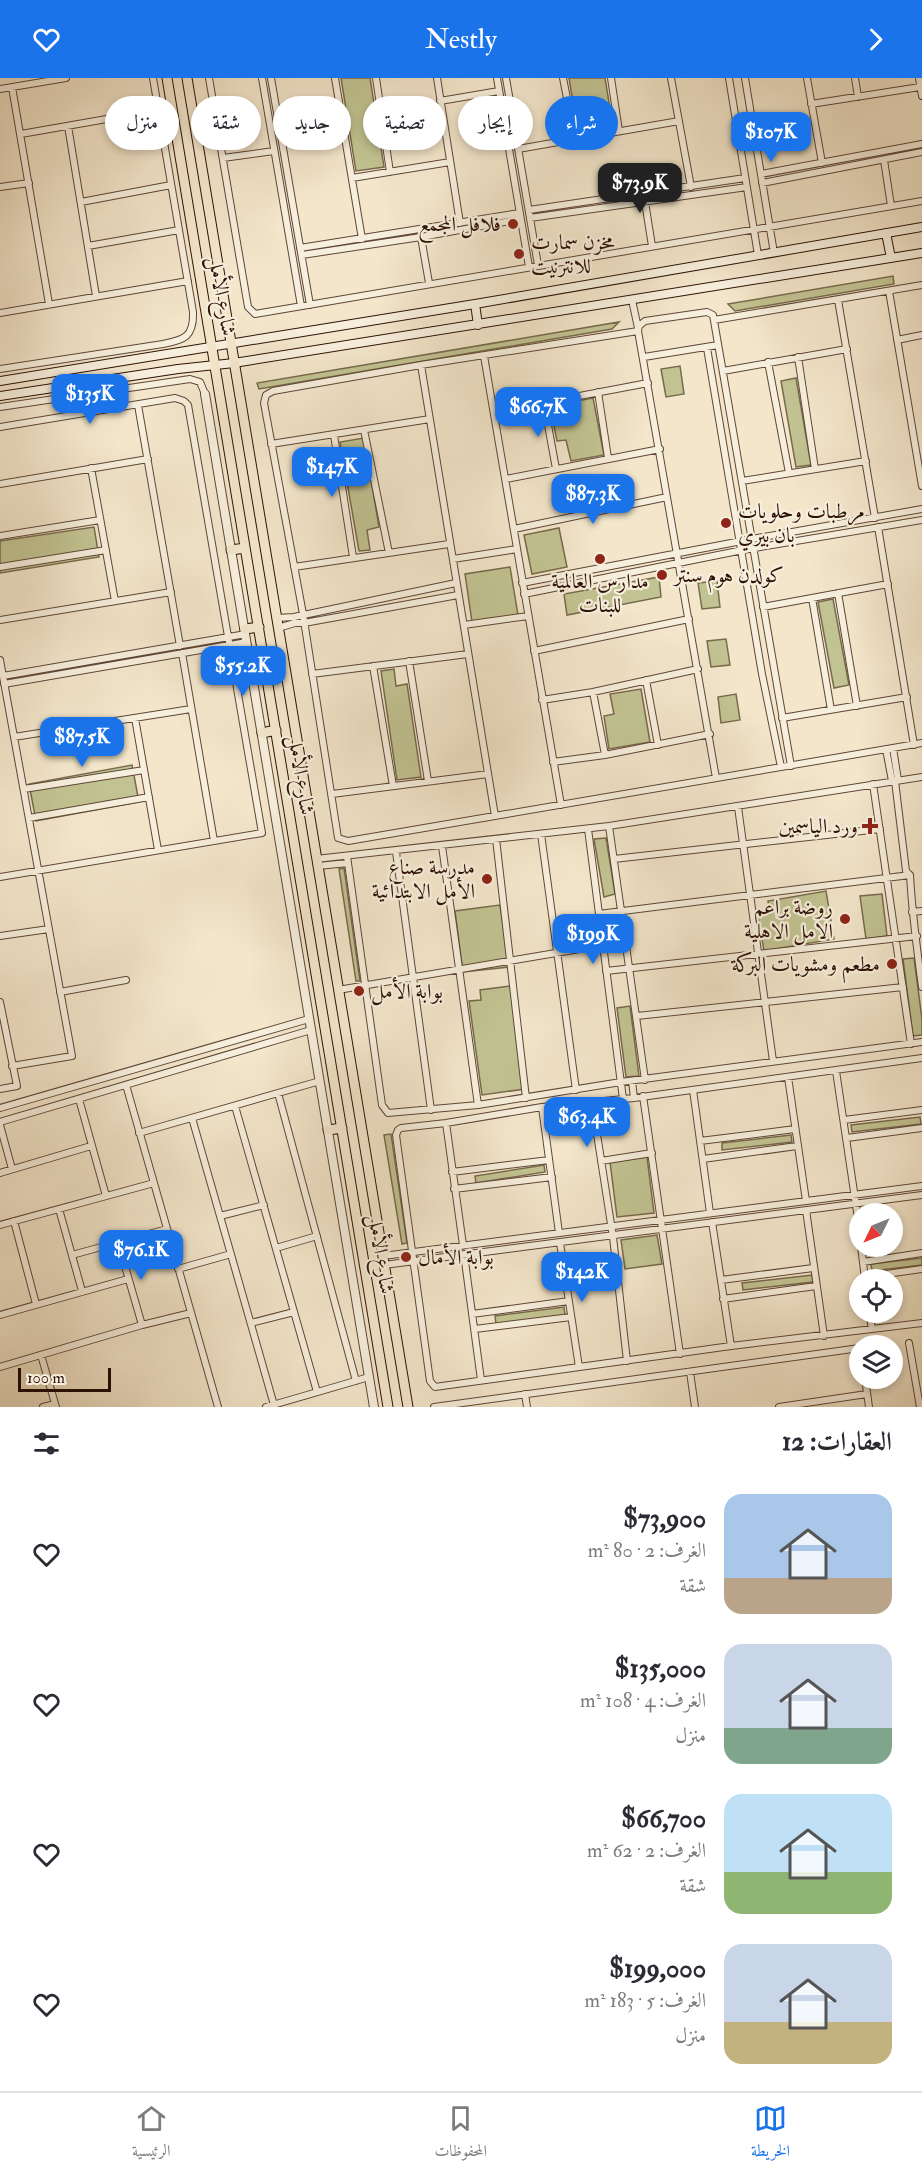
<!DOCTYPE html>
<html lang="ar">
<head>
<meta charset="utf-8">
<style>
	body { margin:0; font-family:"IM FELL Double Pica",Amiri,serif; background:#f7f7f7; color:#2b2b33; direction:rtl; height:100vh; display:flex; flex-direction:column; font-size:22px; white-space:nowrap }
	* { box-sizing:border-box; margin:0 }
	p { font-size:20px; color:#7c7c81 }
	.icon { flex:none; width:33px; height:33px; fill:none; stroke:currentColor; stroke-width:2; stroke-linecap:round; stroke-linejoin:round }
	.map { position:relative; height:1329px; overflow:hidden; direction:ltr }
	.panel { display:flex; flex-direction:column; background:#fff; flex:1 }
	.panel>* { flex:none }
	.top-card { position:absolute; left:18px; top:18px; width:600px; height:54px; direction:rtl; display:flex; gap:12px }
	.needle { width:39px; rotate:227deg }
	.buttons { position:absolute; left:849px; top:1125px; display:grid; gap:12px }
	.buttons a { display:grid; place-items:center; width:54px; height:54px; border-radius:50%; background:#fff; box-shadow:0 3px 9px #0003; font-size:30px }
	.scale { position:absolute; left:18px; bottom:15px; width:93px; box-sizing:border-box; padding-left:6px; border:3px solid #2e1105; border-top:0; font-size:16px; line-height:21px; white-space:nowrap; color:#2e1105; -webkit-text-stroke:4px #f7efdd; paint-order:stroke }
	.price { position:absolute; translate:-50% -51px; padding:0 14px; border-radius:12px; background:#1a73e8; color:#fff; font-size:20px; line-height:39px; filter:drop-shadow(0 2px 3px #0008) }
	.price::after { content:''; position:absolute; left:50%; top:36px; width:18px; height:14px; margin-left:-9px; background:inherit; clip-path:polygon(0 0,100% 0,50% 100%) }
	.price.current { background:#222; color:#fff }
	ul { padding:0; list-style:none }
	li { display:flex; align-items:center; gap:18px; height:150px; padding:0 30px }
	li span { display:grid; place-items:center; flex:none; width:168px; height:120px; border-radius:18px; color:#555 }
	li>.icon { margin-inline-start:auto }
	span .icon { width:72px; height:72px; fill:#fffc; stroke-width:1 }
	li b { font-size:26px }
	h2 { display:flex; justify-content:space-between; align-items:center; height:72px; padding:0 30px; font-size:26px }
	.chip { padding:0 21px; border-radius:27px; background:#fff; box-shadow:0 3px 9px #0003; font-size:21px; line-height:54px }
	.chip.current { background:#1a73e8; color:#fff }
	header { display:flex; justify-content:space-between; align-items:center; height:78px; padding:0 30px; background:#1a73e8; color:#fff; font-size:27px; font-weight:600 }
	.dock { display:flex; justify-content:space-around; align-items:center; height:84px; border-top:2px solid #e1e1e2; background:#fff; font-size:16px; color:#7c7c81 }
	.dock a { display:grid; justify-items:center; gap:3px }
	.dock .current { color:#1a73e8 }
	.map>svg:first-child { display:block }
	.green { fill:#c2c392; stroke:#786a4c; stroke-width:1.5 }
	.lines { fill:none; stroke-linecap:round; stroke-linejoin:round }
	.minor-casing { stroke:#5f4636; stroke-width:8 }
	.tertiary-casing { stroke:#5f4636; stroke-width:10 }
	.secondary-casing { stroke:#2e1105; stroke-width:10 }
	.primary-casing { stroke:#2e1105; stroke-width:11 }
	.minor { stroke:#f7efdd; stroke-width:6 }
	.tertiary { stroke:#f7efdd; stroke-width:8 }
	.secondary { stroke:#f7efdd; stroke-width:8 }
	.primary { stroke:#f3e6cb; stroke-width:9 }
	.poi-dot { fill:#8f2418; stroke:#f7efdd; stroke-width:2 }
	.labels { text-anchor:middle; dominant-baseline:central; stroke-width:4.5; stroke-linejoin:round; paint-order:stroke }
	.poi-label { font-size:21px; fill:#2e1105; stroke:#f7efdd; text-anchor:end }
	.street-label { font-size:21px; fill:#2e1105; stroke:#f7efdd }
</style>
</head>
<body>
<header><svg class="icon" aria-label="forward" viewBox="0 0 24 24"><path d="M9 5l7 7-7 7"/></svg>Nestly<svg class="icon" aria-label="heart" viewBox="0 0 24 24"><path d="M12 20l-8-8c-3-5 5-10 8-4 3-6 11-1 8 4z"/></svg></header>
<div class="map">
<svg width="922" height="1329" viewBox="0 0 922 1329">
	<rect width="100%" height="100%" fill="#f3e6cb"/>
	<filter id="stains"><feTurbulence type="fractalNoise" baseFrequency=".00333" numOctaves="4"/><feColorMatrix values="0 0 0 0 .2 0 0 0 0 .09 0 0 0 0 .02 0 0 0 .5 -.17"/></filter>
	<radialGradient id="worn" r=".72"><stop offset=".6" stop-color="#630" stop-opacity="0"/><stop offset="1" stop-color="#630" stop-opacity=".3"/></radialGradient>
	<!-- green -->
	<path class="green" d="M341,0H370L384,89L356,93Z
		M569,0H605L613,49L578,54Z
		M893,198L894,206L735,233L728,226Z
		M619,244L612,251L259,311L257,305Z
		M680,288L684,316L666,319L661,291Z
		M796,300L811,387L796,389L781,303Z
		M593,320L604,377L571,383L566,362L557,363L550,328Z
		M364,360L379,449L367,452L370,472L359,473L340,364Z
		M94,449L99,479L0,495V463Z
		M559,450L567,489L532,496L524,457Z
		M510,489L518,537L472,544L465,496Z
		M659,499L661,519L567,537L564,516Z
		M717,503L720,529L702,531L698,505Z
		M833,521L849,607L834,610L818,524Z
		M726,561L730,587L711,589L707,563Z
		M394,591L396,608L407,606L421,699L397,702L381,593Z
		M641,611L650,664L609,671L604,638L614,636L610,616Z
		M736,616L740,642L721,645L718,619Z
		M132,687L139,724L36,743L29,706Z
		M606,760L615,816L604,819L594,761Z
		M344,790L360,903H356L339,791Z
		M826,813L834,861L764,873L758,838L770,836L768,823Z
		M882,816L887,858L866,861L860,818Z
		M500,827L509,889L463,894L455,833Z
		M914,880L922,941V957L913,958L903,881Z
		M510,908L525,1011L482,1017L469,923L481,922L480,912Z
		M630,928L639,998L626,999L617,930Z
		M920,1039L921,1046L852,1054L851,1047Z
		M391,1056L407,1165L402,1166L384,1057Z
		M791,1057L792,1064L722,1072V1065Z
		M647,1079L654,1135L617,1139L610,1084Z
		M544,1087L545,1094L476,1105L475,1098Z
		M657,1157L662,1186L625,1191L621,1162Z
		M922,1180V1187L872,1193L871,1186Z
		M812,1197L813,1204L743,1212L742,1205Z
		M564,1229L565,1237L496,1246L495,1238Z"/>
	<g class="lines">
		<defs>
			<path id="minor" d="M209,0L248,229L255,236L922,123
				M262,0L301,228
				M271,0L310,227
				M335,0L362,161
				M376,0L390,94
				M437,0L460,145
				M497,0L529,189
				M506,0L538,187
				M563,0L575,61
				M611,0L619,53
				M671,0L691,109
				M729,0L758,177
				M745,0L774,175
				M807,0L822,85
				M855,0L858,19
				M919,0L922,18
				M12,9L49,226
				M0,11L66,0
				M440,23L499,13
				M811,26L920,9
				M68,48L96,218
				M280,50L342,38
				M21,56L158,32
				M518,71L679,43
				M223,80L274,73
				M884,82L891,128
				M761,96L922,66
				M352,100L450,84
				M762,105L922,74
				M0,109L29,105
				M81,124L171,107
				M645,124L652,168
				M529,132L745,100
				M530,140L747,109
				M421,159L429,205
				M88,168L179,152
				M300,170L520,135
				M302,177L421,159L521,141
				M889,213L922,408
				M632,222L638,250
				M838,222L875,440
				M0,235L188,203
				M714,242L922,207
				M638,253L421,287L273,313L266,317L264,325L303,536L338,760L348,763L922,665
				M897,262L922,257
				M707,270L762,596L781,689
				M484,278L561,727
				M644,279L718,267
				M798,279L815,391
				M768,284L789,395
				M421,287L495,738
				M0,291L163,266C184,262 194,259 193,234L153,0
				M723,293L847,271
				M598,314L608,380
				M544,325L556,391
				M138,327L180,568
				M0,329L190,301L200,304L205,316
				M495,334L648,305
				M0,349L175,320L184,323L188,327L262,755L0,799
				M364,352L389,475
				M334,357L353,479
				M271,366L430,341
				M91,390L115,523
				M506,401L660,371
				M742,403L866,383
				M0,406L148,381
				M878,449L914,667
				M514,451L667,419
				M0,458L100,442
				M453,481L517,471
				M0,489L106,472
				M294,489L449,466
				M522,505L752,461L922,431
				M838,515L857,628
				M524,516L743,472L922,442
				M812,520L831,632
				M763,529L888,506
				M276,540L294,539L456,505
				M0,542L171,514
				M464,547L528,538
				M278,550L295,545H304L458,517
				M534,573L689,541
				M182,575L214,763
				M0,582L72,978L12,988
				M409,583L428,703
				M373,588L393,708
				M312,596L468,576
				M3,598L246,556
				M646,602L658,667
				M4,606L247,564
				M593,614L605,677
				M542,622L593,614L698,591
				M135,640L158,772
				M782,640L907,619
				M14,659L191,631
				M893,670L898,702
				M886,671L892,703
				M553,684L605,677L710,656
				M716,700L638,253L639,248L645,243L707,234L713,237L791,688
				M895,703L906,793L910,797C912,835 917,872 922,909
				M873,706L911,966
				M24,711L144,692
				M332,716L488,696
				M738,729L773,983
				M29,740L149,719
				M609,748L645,1002
				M588,751L623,1021
				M541,756L576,1012
				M496,761L526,1020
				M442,768L478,1027
				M396,774L431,1032
				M347,778L382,1027L388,1035L478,1027L621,1004L922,964
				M316,781L609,748L922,699
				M614,781L880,751
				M318,788L348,785
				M912,834L922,833
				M599,836L910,797
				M0,858L49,851
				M606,893L917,858
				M338,912L603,867
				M60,914L126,902
				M0,924L17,1008L0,1011
				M637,938L903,909
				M922,980L634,1020L542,1029L446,1045L401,1050L398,1052L396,1057L430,1303L435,1309L731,1268L922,1245
				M836,993L860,1154
				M788,999L806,1123
				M632,1003L634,1020
				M126,1007L218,1329
				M693,1012L710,1135
				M278,1015L356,1303
				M643,1018L680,1276
				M79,1021L106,1118
				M592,1024L613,1159L627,1283
				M235,1028L317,1314
				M542,1029L559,1155
				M0,1030L309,941
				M192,1040L274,1327
				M844,1042L922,1032
				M0,1044L311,952
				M446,1045L463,1167
				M0,1047L12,1091
				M139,1055L320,1003
				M847,1060L922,1050
				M700,1063L795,1051
				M703,1081L797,1068
				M601,1083L652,1075
				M452,1094L549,1082
				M0,1095L91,1068
				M454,1111L552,1099
				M59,1131L82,1213
				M806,1132L824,1258
				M220,1138L264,1127
				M14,1143L36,1226
				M712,1144L731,1268
				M0,1147L154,1105
				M118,1164L142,1247
				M560,1165L579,1289
				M861,1168L865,1201
				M276,1170L317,1158
				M464,1176L481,1302
				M72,1177L167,1151
				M383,1178L922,1108
				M863,1184L922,1175
				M384,1187L922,1117
				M178,1191L231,1176
				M865,1199L922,1191
				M721,1202L813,1190
				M723,1221L816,1208
				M869,1234L872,1251
				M472,1236L569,1223
				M0,1237L128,1201
				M251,1245L294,1234
				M475,1251L571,1239
				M909,1265L920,1329
				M41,1277L56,1329
				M0,1289L142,1247L191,1235
				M690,1294L695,1329
				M865,1300L869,1329
				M525,1316L527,1329
				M43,1329L55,1326
				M266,1329L369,1299
				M434,1329L860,1270
				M779,1329L867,1316"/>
			<path id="tertiary" d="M205,316L374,1329"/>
			<path id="secondary" d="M886,155L891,180
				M475,226L478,247
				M0,303L475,226L922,149
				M0,318L178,291L234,285L922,175"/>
			<path id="primary" d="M167,0L388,1329
				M187,0L408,1329
				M231,472L245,470
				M245,551L259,549
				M262,655L276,652
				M328,1052L342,1050"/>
		</defs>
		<!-- minor casing -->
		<use href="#minor" class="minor-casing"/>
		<!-- tertiary casing -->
		<use href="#tertiary" class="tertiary-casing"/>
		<!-- secondary casing -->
		<use href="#secondary" class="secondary-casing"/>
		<!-- primary casing -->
		<use href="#primary" class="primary-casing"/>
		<!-- minor -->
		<use href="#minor" class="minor"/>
		<!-- tertiary -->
		<use href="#tertiary" class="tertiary"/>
		<!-- secondary -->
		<use href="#secondary" class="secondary"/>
		<!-- primary -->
		<use href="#primary" class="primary"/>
	</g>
	<!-- markers -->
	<g class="poi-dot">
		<circle cx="513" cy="146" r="6"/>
		<circle cx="519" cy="176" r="6"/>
		<circle cx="726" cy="445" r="6"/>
		<circle cx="600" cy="481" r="6"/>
		<circle cx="662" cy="497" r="6"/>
		<path d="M867 739h6v6h6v6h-6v6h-6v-6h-6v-6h6z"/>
		<circle cx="487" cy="801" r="6"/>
		<circle cx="845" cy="841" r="6"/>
		<circle cx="892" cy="886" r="6"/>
		<circle cx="359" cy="913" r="6"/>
		<circle cx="406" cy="1179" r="6"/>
	</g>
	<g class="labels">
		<!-- poi labels -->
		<g class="poi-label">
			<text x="501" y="146">فلافل المجمع</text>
			<text x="531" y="164" text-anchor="start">مخزن سمارت<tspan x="531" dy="24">للانترنيت</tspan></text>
			<text x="738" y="433" text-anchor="start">مرطبات وحلويات<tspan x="738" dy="24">بان بيري</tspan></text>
			<text x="674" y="497" text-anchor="start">كولدن هوم سنتر</text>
			<text x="600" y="503" text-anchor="middle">مدارس العالمية<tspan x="600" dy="24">للبنات</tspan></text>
			<text x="858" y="748">ورد الياسمين</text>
			<text x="475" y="789">مدرسة صناع<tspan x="475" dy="24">الأمل الابتدائية</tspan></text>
			<text x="833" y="829">روضة براعم<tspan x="833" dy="24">الامل الاهلية</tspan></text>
			<text x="880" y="886">مطعم ومشويات البركة</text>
			<text x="371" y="913" text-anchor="start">بوابة الأمل</text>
			<text x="418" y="1179" text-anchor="start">بوابة الأمال</text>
		</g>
		<!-- street labels -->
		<g class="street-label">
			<text transform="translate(222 218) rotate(80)">شارع الأمل</text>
			<text transform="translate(301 697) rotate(81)">شارع الأمل</text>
			<text transform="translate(381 1176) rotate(81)">شارع الأمل</text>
		</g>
	</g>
	<rect width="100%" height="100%" filter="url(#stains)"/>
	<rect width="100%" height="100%" fill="url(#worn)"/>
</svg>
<div class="buttons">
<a><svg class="needle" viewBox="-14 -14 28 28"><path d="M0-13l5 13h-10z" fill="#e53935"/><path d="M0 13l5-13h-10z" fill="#7c7c81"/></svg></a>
<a><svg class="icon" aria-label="locate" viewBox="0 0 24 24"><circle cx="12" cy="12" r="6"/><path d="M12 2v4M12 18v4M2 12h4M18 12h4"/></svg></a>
<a><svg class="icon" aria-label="layers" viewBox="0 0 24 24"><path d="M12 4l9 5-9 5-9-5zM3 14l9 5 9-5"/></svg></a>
</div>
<div class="scale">100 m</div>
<b class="price" style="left:771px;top:85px">$107K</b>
<b class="price current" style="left:640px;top:136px">$73.9K</b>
<b class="price" style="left:90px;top:347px">$135K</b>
<b class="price" style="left:538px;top:360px">$66.7K</b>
<b class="price" style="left:332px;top:420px">$147K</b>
<b class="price" style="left:593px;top:447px">$87.3K</b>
<b class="price" style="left:243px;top:619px">$55.2K</b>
<b class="price" style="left:82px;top:690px">$87.5K</b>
<b class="price" style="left:593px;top:887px">$199K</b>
<b class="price" style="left:587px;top:1070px">$63.4K</b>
<b class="price" style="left:141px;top:1203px">$76.1K</b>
<b class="price" style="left:582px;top:1225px">$142K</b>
<div class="top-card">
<a class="chip current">شراء</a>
<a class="chip">إيجار</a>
<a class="chip">تصفية</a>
<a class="chip">جديد</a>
<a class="chip">شقة</a>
<a class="chip">منزل</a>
</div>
</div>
<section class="panel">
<h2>العقارات: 12<svg class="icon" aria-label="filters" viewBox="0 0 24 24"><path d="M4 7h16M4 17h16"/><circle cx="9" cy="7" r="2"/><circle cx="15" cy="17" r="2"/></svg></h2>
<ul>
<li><span style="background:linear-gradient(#a9c7e8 70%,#b9a48a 0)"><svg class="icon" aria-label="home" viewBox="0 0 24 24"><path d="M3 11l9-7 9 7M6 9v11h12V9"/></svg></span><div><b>$73,900</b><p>الغرف: 2 · 80 m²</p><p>شقة</p></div><svg class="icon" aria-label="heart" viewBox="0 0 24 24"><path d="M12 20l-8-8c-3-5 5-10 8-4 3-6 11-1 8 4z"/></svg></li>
<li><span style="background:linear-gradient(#c9d6e8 70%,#7fa58c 0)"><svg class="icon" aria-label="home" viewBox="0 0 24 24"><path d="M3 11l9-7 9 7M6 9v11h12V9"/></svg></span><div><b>$135,000</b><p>الغرف: 4 · 108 m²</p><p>منزل</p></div><svg class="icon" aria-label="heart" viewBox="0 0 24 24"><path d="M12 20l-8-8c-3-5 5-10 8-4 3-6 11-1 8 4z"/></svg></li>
<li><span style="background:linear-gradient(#bfe0f5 65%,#8fb573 0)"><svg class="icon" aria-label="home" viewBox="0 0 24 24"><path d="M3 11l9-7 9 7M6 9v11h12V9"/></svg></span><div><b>$66,700</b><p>الغرف: 2 · 62 m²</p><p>شقة</p></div><svg class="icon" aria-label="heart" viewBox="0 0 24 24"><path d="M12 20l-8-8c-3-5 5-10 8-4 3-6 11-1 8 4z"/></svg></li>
<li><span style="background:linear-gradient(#c9d6e8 65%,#c2b280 0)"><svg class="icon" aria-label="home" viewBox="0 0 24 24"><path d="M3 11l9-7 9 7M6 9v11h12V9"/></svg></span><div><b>$199,000</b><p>الغرف: 5 · 183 m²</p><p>منزل</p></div><svg class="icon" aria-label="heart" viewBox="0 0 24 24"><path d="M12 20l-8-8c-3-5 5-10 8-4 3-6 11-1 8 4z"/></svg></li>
</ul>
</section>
<nav class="dock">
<a class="current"><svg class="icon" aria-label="map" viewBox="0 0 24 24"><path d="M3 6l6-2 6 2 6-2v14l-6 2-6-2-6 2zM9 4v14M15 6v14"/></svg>الخريطة</a>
<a><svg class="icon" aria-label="saved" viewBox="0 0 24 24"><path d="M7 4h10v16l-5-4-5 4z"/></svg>المحفوظات</a>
<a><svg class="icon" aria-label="home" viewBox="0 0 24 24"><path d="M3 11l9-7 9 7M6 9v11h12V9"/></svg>الرئيسية</a>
</nav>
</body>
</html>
